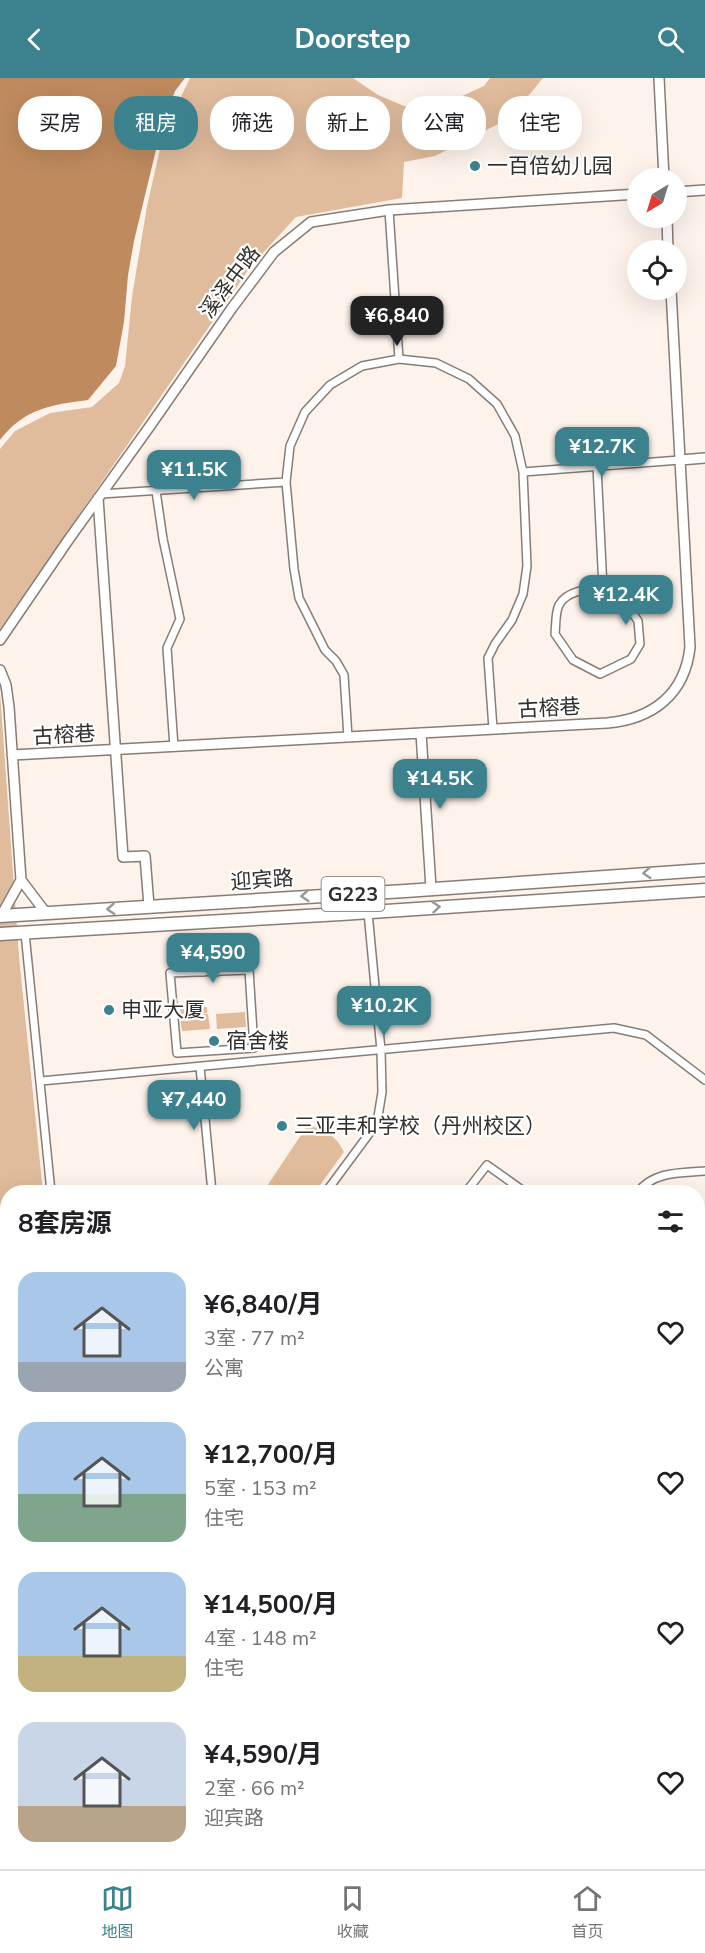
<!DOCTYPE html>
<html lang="zh">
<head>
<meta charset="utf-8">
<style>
	body { margin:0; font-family:"Nunito Sans","Noto Sans SC",sans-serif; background:#f2f2f2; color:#202124; height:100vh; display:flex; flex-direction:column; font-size:22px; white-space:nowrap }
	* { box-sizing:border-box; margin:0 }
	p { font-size:20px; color:#757577 }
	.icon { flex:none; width:33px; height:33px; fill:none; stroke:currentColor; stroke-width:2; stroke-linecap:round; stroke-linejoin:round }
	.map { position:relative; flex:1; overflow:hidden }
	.details { position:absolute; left:0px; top:1107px; width:705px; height:684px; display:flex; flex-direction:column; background:#fff; border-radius:24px 24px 0 0; box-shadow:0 6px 24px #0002 }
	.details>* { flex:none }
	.guide { position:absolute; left:18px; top:18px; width:669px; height:54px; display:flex; gap:12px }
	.needle { width:39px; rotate:218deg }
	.controls { position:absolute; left:627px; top:90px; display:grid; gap:12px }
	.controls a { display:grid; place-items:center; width:60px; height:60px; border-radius:50%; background:#fff; box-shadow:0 6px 24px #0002; font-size:30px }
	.price { position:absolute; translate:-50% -51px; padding:0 14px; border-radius:12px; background:#3c828e; color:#fff; font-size:20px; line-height:39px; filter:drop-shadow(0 2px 3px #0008) }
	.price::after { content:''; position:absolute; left:50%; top:36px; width:18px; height:14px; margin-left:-9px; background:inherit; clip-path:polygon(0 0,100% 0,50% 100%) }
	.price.current { background:#222; color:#fff }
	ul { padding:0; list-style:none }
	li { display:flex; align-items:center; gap:18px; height:150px; padding:0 18px }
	li span { display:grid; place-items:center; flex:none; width:168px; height:120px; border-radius:18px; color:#555 }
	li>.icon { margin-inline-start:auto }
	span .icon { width:72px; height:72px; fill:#fffc; stroke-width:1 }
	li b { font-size:26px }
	h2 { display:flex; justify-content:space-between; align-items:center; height:72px; padding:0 18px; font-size:26px }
	.tag { padding:0 21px; border-radius:24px; background:#fff; box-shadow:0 6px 24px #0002; font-size:21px; line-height:54px }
	.tag.current { background:#3c828e; color:#fff }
	header { display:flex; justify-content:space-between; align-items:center; height:78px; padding:0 18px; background:#3c828e; color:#fff; font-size:27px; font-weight:700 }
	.tabs { display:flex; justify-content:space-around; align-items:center; height:84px; border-top:2px solid #e0e0e0; background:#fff; font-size:16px; color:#757577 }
	.tabs a { display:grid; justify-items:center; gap:3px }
	.tabs .current { color:#3c828e }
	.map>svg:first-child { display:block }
	.green { fill:#e0bb9c }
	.water { fill:#bf8a5e }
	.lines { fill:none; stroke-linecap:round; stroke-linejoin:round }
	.street-casing { stroke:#877d76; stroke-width:10 }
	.secondary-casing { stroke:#877d76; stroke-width:12 }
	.highway-casing { stroke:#877d76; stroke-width:15 }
	.street { stroke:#fff; stroke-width:7 }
	.secondary { stroke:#fff; stroke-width:9 }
	.highway { stroke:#fff; stroke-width:12 }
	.oneway { stroke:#999796 }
	.poi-dot { fill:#3c828e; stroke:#fff; stroke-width:2 }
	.labels { text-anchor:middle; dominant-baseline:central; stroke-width:4.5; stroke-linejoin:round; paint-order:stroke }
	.shield { fill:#fff; stroke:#706d6b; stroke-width:1.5 }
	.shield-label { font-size:20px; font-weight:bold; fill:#332f2c }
	.poi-label { font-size:21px; fill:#332f2c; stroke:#fff; text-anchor:start }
	.street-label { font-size:21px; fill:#332f2c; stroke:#fff }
</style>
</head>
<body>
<header><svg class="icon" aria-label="back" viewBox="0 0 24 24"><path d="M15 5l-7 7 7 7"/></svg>Doorstep<svg class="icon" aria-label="search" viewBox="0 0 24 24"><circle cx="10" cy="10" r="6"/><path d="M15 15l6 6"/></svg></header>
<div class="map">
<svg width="705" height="1791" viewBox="0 0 705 1791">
	<rect width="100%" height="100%" fill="#fdf3eb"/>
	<!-- green -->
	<path class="green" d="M190,0H353L378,17L404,28H434L460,19L484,8L490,0H543L510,40L435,78L404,84L402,120L296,139L251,188L0,551V371L15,353L50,335L92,329L119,305L125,288L132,219L147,128L164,54Z
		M0,614L19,879L43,1114H8L7,1709L0,1703Z
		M207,929V935L181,936L180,930Z
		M245,934L246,949L217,951L216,936Z
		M208,936L210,951L182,953L180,938Z
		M307,1048C324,1049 337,1059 344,1074L315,1114H263Z
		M705,1519V1791H562L545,1784H698V1528Z
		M60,1784H538L518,1791H59Z"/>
	<!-- water -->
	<path class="water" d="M0,0H185L175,13L160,55L134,163L128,197L124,244L116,288L88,322C51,327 25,330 0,362Z"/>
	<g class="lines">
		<defs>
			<path id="street" d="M389,132L399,281
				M597,388L603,510L627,527L638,543L640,566L631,581L600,596L573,582L555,556C556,548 555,535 559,527C567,512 589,511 603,510
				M523,394L680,382
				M156,413L163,461L180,541L167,570L174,669
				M101,416L286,404
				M348,659L344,597L336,583L325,572L299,520L294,491L286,404L290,368L305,334L330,307L362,288L399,281L436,285L469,301L497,326L515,358L523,394L527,488L523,516L512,542L495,566L488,580L493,651
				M25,855L51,1114
				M208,876L215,875L217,894
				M249,892L254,970L177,975L170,895Z
				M204,894L202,876H208L206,865
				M200,989L212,1114
				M41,1003L614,950L646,957L705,1002
				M326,1114L377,1045L382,1014L381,972L369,845L368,834L359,816
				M466,1114L487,1087L525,1114
				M638,1114C654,1093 681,1095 705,1093
				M698,1223L705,1213
				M698,1518L705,1509"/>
			<path id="secondary" d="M659,0L664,100
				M676,114L705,112
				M667,140L668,172
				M680,382L705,380
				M98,420L123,779L145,778L149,828
				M0,562L69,461L150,348L232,230L274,174L311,144L389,132L638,116
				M0,592L6,607L9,629L21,802
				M421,655L431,810
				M12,677L607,645C653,641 685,616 690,569L671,212
				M1,838L21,802L46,835"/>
			<path id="highway" d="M0,838L405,813L705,792
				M0,856L341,836L705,812"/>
		</defs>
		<!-- street casing -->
		<use href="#street" class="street-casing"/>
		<!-- secondary casing -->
		<use href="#secondary" class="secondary-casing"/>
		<!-- highway casing -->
		<use href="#highway" class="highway-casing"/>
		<!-- street -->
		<use href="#street" class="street"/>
		<!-- secondary -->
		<use href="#secondary" class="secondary"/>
		<!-- highway -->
		<use href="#highway" class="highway"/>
	</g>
	<!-- one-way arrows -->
	<defs><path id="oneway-chevron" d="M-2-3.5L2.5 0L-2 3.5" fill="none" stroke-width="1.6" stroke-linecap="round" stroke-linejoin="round" transform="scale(1.5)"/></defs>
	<g class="oneway">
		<use href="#oneway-chevron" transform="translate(647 795) rotate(177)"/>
		<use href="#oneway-chevron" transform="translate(305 818) rotate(176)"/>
		<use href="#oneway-chevron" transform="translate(436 829) rotate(-5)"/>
		<use href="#oneway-chevron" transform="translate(111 831) rotate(176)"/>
	</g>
	<!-- markers -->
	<g class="poi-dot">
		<circle cx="475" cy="88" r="6"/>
		<circle cx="109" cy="932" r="6"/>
		<circle cx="214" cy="963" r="6"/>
		<circle cx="282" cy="1048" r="6"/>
	</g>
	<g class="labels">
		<!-- shield labels -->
		<rect class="shield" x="321.5" y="799" width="63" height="34" rx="4.5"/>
		<g class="shield-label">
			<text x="353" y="816">G223</text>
		</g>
		<!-- poi labels -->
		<g class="poi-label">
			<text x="487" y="88">一百倍幼儿园</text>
			<text x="121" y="932">申亚大厦</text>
			<text x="226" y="963">宿舍楼</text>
			<text x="294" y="1048">三亚丰和学校（丹州校区）</text>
		</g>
		<!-- street labels -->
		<g class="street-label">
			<text transform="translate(230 204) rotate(-53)">溪泽中路</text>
			<text transform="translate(549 630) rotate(-3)">古榕巷</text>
			<text transform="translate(64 657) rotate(-3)">古榕巷</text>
			<text transform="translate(262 802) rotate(-4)">迎宾路</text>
		</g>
	</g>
</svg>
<div class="controls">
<a><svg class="needle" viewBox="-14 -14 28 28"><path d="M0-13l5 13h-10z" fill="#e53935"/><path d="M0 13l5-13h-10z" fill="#757577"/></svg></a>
<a><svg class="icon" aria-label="locate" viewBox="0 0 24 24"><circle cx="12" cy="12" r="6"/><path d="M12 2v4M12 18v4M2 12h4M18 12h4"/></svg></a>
</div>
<b class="price current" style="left:397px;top:269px">¥6,840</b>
<b class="price" style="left:602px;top:400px">¥12.7K</b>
<b class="price" style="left:194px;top:423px">¥11.5K</b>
<b class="price" style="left:626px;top:548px">¥12.4K</b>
<b class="price" style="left:440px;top:732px">¥14.5K</b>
<b class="price" style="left:213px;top:906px">¥4,590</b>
<b class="price" style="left:384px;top:959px">¥10.2K</b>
<b class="price" style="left:194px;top:1053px">¥7,440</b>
<div class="guide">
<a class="tag">买房</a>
<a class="tag current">租房</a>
<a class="tag">筛选</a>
<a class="tag">新上</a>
<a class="tag">公寓</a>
<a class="tag">住宅</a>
</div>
<section class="details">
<h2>8套房源<svg class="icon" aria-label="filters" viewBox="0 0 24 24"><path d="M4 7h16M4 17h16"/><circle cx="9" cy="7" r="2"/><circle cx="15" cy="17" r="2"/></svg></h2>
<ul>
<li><span style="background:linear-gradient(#a9c7e8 75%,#9aa5b1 0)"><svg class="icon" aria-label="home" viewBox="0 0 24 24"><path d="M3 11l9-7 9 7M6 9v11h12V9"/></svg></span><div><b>¥6,840/月</b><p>3室 · 77 m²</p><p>公寓</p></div><svg class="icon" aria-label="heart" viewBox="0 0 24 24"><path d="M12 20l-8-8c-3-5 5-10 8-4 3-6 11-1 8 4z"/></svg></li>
<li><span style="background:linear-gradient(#a9c7e8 60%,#7fa58c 0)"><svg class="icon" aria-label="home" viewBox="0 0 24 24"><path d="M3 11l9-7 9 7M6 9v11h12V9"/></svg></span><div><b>¥12,700/月</b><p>5室 · 153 m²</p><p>住宅</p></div><svg class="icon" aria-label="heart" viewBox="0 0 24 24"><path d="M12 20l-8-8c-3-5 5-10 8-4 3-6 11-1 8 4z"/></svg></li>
<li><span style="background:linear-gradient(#a9c7e8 70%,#c2b280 0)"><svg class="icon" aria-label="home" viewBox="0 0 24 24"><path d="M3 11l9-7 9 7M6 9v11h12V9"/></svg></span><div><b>¥14,500/月</b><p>4室 · 148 m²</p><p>住宅</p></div><svg class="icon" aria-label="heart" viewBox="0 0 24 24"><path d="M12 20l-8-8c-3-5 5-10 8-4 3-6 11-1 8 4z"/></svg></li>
<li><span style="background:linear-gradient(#c9d6e8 70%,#b9a48a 0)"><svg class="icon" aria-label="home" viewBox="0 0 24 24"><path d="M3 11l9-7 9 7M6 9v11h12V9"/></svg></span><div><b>¥4,590/月</b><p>2室 · 66 m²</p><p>迎宾路</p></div><svg class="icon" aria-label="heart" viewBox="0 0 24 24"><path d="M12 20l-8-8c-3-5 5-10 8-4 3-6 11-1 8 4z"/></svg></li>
</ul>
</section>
</div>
<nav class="tabs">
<a class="current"><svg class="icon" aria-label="map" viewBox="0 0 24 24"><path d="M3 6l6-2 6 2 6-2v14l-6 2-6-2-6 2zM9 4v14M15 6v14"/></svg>地图</a>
<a><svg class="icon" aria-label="saved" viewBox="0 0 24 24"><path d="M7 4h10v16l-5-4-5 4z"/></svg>收藏</a>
<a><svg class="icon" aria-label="home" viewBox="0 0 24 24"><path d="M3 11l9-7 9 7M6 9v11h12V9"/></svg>首页</a>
</nav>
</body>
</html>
